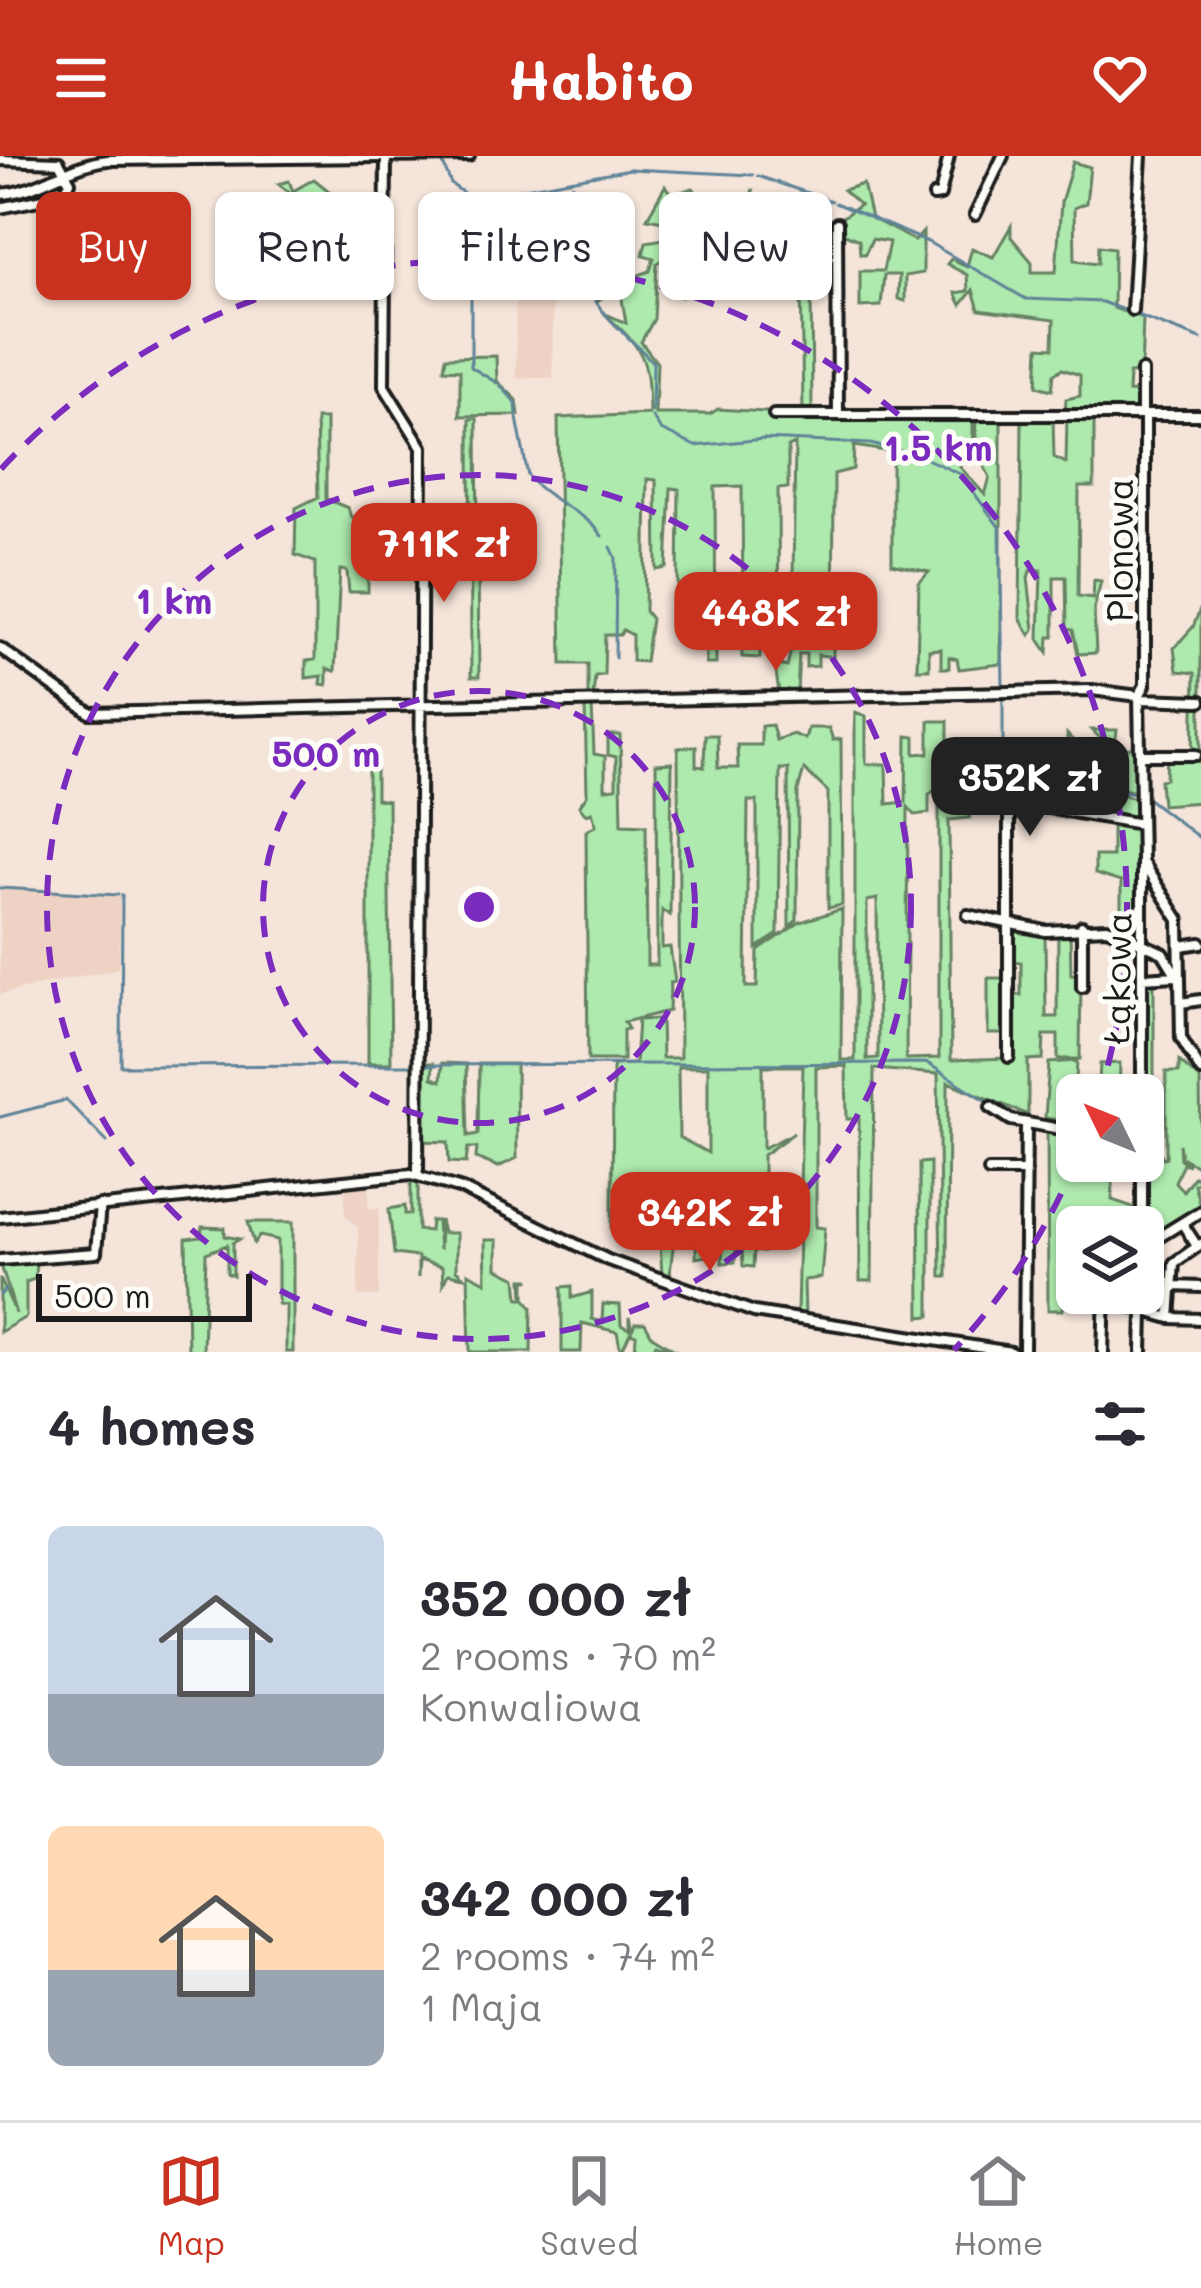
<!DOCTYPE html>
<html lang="en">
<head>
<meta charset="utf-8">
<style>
	body { margin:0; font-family:Mali,sans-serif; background:#f7f7f7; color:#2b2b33; height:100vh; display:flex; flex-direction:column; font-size:45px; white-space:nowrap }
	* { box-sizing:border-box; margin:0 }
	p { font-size:39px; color:#7c7c81 }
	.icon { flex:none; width:66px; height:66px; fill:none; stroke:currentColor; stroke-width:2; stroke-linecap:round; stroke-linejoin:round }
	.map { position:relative; height:1196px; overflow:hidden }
	.side { display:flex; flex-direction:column; background:#fff; flex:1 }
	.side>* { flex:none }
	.hud { position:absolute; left:36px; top:36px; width:1131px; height:108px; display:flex; gap:24px }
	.needle { width:78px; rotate:313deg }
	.controls { position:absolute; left:1056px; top:918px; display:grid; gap:24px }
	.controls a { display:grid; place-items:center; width:108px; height:108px; border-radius:18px; background:#fff; box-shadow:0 3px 9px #0004; font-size:60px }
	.scale { position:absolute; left:36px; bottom:30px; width:216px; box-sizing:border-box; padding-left:12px; border:6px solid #1c1c1c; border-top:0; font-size:33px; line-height:42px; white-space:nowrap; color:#1c1c1c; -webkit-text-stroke:9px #fdfcf7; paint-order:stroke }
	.price { position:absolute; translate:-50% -102px; padding:0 27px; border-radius:24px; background:#c8321e; color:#fff; font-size:39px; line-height:78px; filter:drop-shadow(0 3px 6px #0008) }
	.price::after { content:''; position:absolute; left:50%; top:72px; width:36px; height:27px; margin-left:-18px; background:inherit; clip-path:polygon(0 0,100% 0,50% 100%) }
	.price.selected { background:#222; color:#fff }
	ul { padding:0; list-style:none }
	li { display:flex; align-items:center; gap:36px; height:300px; padding:0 48px }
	li span { display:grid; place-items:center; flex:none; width:336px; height:240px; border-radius:18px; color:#555 }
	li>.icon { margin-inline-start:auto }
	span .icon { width:144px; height:144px; fill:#fffc; stroke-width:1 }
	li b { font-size:51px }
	h2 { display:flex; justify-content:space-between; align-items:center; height:144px; padding:0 48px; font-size:51px }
	.tag { padding:0 42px; border-radius:18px; background:#fff; box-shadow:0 3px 9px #0004; font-size:42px; line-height:108px }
	.tag.selected { background:#c8321e; color:#fff }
	header { display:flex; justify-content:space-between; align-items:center; height:156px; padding:0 48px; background:#c8321e; color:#fff; font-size:54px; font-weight:800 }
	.tabs { display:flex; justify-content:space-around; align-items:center; height:168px; border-top:3px solid #e1e1e2; background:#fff; font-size:33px; color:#7c7c81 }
	.tabs a { display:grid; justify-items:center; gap:6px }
	.tabs .selected { color:#c8321e }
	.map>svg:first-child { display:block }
	.built { fill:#eed3c4 }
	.green { fill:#aee9ad; stroke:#658264; stroke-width:3; fill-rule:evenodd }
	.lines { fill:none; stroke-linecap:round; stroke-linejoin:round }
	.stream { stroke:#5f8399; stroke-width:3 }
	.minor-casing { stroke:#1c1c1c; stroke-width:16 }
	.minor { stroke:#fdfcf7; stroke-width:8 }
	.ring { fill:none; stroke:#7b2cbf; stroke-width:6; stroke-dasharray:21 15 }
	.labels { text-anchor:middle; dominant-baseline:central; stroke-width:10; stroke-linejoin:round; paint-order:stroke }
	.street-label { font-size:36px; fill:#1c1c1c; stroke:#fdfcf7 }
	.centre { fill:#7b2cbf; stroke:#fdfcf7; stroke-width:6 }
	.ring-label { font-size:36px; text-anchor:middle; font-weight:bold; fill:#7b2cbf; stroke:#fdfcf7; stroke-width:10; stroke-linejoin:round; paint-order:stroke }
</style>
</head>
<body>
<header><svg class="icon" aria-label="menu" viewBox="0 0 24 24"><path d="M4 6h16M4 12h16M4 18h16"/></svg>Habito<svg class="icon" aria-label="heart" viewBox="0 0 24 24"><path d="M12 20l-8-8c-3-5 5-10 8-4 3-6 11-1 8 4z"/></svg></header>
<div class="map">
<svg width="1201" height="1196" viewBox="0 0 1201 1196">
	<rect width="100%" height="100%" fill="#f4e4d9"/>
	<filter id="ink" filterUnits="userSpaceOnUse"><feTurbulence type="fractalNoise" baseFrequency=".00833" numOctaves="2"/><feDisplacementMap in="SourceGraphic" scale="24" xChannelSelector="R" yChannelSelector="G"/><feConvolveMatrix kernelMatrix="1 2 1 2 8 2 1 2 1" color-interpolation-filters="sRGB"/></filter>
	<g filter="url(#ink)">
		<!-- built -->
		<path class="built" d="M539,97H552L553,222H516L515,120Z
			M0,730L120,738L119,812L0,838Z
			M369,1025V1052H379V1140H358V1071L345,1059V1027Z"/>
		<!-- green -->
		<path class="green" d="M1073,6L1090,11L1086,47L1074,52L1075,104L1098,107L1099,90L1114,92L1113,152L1143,162L1141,217L1129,218L1128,236L1142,237L1141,257L1065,256L1066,243L1080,240V219L1062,213L1054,218L1052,234L1037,230L1039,191L1053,192L1054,164L979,154L973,134L961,149L955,137L968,135L967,119L947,108L951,103L967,110L972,92L993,101L1011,70V81L1032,106V116H1056L1061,46Z
			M314,23L329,35L323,61H333L336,72L308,70L293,76L290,37L278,28L289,25L293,35Z
			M863,28L871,62L915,85L923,76V117L905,120V145L898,143L899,119H884L881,150L860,151V115H883L889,86L872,83L865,98H860L859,84L840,76L841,62L860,49L843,34Z
			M665,30L672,39L693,32L697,37L699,91L712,88L717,81L727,84L737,60L735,84L740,86L749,72L745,58L753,33L754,79L764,84L760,105H741L737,93L724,96L734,109L729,117L732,132L721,130L725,123L718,114L699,135L681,141L672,135L671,117L681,103L671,98L657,108L654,163L641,186L657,207L655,258H710L718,253L810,259L803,257L801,125L811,127L812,259L973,262V286L961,287L960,311L985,339L990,321L981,305H991L990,289L976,288V262L1001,261V508L959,513L957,503L949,501V512H941V493L929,494V513H917L919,427L929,416L892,408V296L854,290L853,313L834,318L833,507L828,500L818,499V510L806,511V498H799L797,536L779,537L772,490L760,491V502L742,501V488H750L752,456L743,455L742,330L715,331L716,508H706V495L697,494L696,430H678L679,333L671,332L667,412L657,414L656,324L647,323L645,455L651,463L645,506L632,505V479L623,474L620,479H605L604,519L595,520L593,541H588V508H562L558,262L649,258C648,200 645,195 604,157L626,167L621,137L612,132L597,146L584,112L601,92L610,100L618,80L617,107L623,114L624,81L631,74L633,121L650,115L654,102L643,99L646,86L669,82L678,92L686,89L684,60L671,56L663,65L647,62ZM795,288L792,488L787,511L779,509L778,333L788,332V291Z
			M331,79L337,120L294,121L293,81Z
			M496,200L497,225L517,244L519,259L460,260V214L444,213L446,201Z
			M1067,260H1094V331H1079L1078,440L1093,442L1094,424L1101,425L1094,453L1096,497L1078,498L1073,474L1067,473L1066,421H1054V481H1049L1048,496L1039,483L1041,414L1030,415L1028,422L1034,473L1030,479L1020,462L1022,261H1053L1054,301L1066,307Z
			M477,262L479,521H471L470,263Z
			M316,263H326V343L348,352L351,361L368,362V436H349L347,415L340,414L335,515L327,513V529L321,528L322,520L306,522V505L315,504V406L295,399L296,352L318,341Z
			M1201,451V646L1162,649L1160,624L1166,623L1167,601L1193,600L1195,517L1177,515L1174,492L1193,471Z
			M592,548L594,598L605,600V633L616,632V601L608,599V579H620L622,668L646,669L647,809H657L656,608L672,607L670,759L662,754V792L670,791L675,826L670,827L669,855L624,866L628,873L623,874V904H588L586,675L596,669L592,656L586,658L579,650L587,639L585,549Z
			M855,556L866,560V608H886L887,648L906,646L907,580L915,581V598L929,597V565H948V603L956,604L958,626H969L970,662L949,664L951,904L1010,902L1008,878H988V822H1008V839H1021V806L1010,805L1011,771L1045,776L1046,861H1057L1058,775L1070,773L1071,818L1081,819L1080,903H1058V879H1044L1043,903L1028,904V959L948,926L947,1121H941L938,918L874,913L872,1125H860L859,963H847L846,910L816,911V1071L825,1072L821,1122L804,1124L805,1160L797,1157L803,910H763V992L794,977L763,999V1096L754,1095L753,1111L743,1110L742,1091H736L735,1106L722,1107L723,1089L717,1098L696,1102L697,1056L683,1055L681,1047C677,1073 671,1093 670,1122L662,1119L659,1068L640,1069L635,1054L631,1070L612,1072L613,909L635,908L638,864L661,863L662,902H680L678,592L696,590V610L704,611L705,579H717L718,612H738L737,589H761V570L772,569L776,584L793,578L805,583L808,572H829L833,584L841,583L842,749L828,752V636L804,613L798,635L797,764L789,771L788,613H780L778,778L757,792V645H748L746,831H757L758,795L800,766L842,753L841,904H855ZM939,632V902L906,903L908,651L915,659L929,657V638ZM877,743L878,902L867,903V745ZM678,911H708V997L679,981Z
			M1092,574H1117L1115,591L1141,593L1135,636L1067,619V578L1078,590V608L1105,615V587Z
			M368,609L376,610V643L388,645L391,907H368Z
			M1112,636L1140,643L1141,781L1121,774V726L1095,718V700H1112Z
			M1154,823V999H1163L1144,1003L1142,827Z
			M1077,905L1076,925L1099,926L1100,908L1120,907L1119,939H1077V967L1045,962L1049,907Z
			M1179,905L1195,919L1200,916L1201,1012L1181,1001L1179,988L1180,1003L1189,1009L1183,1007L1175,1026L1183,1035L1194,1020L1201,1024L1194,1028L1201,1053L1155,1082L1152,1067L1144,1065L1145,1007L1166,1001V916H1179Z
			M423,907H433L432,922L441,925L442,907L466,908L468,980L478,978L479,908H516L517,1002L498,1011L476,1002L477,992H468L466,1007L449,1006L448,986L420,985Z
			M1047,972L1077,978V1005H1098L1114,1015L1112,1044L1139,1053L1141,1071H1077V1123L1065,1122L1063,1154H1048Z
			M930,1006V1160L920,1161L919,1007Z
			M411,1022L418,1024V1074L430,1075L431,1065H437L439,1094L440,1064L443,1077H456V1114L464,1121L448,1118L443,1128L442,1111L419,1104L418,1122V1101L394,1098L389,1053L405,1050V1058H411Z
			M248,1066H293V1196H286V1149L278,1148V1084L260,1080L254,1087Z
			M202,1071L225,1072V1080L240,1083L233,1087V1120L227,1117V1089L206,1097L203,1196H188L186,1083L201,1081Z
			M485,1084H497V1112L517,1122L519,1142H524L523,1123H531L525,1125V1142L532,1151L531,1196H470L468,1117L486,1126Z
			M36,1104L35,1123L26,1126V1161L0,1176V1122L16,1158L0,1106Z
			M572,1130V1142L592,1136V1163L602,1166L603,1148L620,1149L621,1169L629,1173V1161L632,1174L635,1167H645L652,1180L678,1196L656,1188L651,1196H635L636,1179L630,1177L621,1196L617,1176L582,1167L581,1196H562V1131Z"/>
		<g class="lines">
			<!-- stream -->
			<path class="stream" d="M442,5L451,28L470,42L630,13L753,19
				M758,20L831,45
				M572,28C571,72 574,115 601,153C615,172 638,188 653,207L652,256
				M471,45V109
				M835,47L928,86L1026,143L1102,146L1201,183
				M471,112V211L497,227
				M500,229L516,247L517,259
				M652,261L661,274L695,290L764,283L870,288L918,299L960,318L1000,372L1003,531
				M517,262L528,320
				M530,323C552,347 582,354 602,380
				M611,391L616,402L615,502
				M1003,538V587L1048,617L1138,638
				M1143,639L1201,683
				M0,732L118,739
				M122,739L121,910L414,909
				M424,909L927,907L990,947
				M0,961L66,944L107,986
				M0,1139L5,1134"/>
			<defs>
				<path id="minor" d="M386,2L384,230L422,291L418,1019
					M0,4L59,6L70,26L63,39L0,52
					M0,38C40,36 68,8 108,4L469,0
					M934,40L940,39L949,0
					M975,59L1003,0
					M837,67L838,259
					M1132,154L1141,0
					M774,259H1201
					M1142,259V215
					M0,492L90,557L1092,534L1139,540
					M1139,540L1142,706L1179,764L1181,882L1201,915
					M1139,540L1145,529V259
					M1142,543L1201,545
					M1009,597V901
					M1142,599H1196
					M1009,645L1141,668
					M1142,707V939
					M968,759L1046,775L1107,772L1163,797L1177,820
					M1082,770V831
					M1181,790L1201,787
					M1142,822L1176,820
					M1181,847L1201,844
					M991,951L1011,964L1077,976
					M1142,1005V1071
					M989,1015H1026
					M0,1061L411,1018L462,1033L608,1104L754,1156L1011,1196
					M1182,1067L1197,1090
					M1143,1091L1201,1055
					M0,1104L96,1097L100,1049
					M1173,1130L1201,1131
					M1104,1143L1170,1162L1174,1107L1201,1088
					M1170,1162L1201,1163
					M1024,1196L1026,968
					M1103,1196L1105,1137
					M1142,1196L1143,1156"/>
			</defs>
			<!-- minor casing -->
			<use href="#minor" class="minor-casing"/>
			<!-- minor -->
			<use href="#minor" class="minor"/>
		</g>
	</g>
	<!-- distance rings -->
	<g class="ring">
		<circle cx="479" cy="751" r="216"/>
		<circle cx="479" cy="751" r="432"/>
		<path d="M1076 1005A649 649 0 0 1 954 1194M1 313A649 649 0 0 1 1101 935"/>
	</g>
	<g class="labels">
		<!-- street labels -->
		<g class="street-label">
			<text transform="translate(1118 394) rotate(-90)">Plonowa</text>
			<text transform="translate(1116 822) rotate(-89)">Łąkowa</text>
		</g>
	</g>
	<circle cx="479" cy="751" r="18" class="centre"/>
	<g class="ring-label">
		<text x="938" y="305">1.5 km</text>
		<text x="174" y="458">1 km</text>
		<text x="326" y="611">500 m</text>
	</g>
</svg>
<div class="controls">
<a><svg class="needle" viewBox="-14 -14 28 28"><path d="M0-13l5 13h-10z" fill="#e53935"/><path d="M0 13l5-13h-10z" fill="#7c7c81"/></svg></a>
<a><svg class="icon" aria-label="layers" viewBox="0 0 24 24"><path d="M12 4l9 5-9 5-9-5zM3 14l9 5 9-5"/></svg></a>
</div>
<div class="scale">500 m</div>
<b class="price" style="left:444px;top:449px">711K zł</b>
<b class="price" style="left:776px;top:518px">448K zł</b>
<b class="price selected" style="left:1030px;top:683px">352K zł</b>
<b class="price" style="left:710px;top:1118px">342K zł</b>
<div class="hud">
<a class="tag selected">Buy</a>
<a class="tag">Rent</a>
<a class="tag">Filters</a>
<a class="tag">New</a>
</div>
</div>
<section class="side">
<h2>4 homes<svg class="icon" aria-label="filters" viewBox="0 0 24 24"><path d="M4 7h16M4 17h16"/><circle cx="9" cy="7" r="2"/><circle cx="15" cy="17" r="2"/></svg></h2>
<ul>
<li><span style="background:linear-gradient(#c9d6e8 70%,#9aa5b1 0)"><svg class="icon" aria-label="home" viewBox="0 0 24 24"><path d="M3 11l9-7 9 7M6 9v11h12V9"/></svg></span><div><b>352 000 zł</b><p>2 rooms · 70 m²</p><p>Konwaliowa</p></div></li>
<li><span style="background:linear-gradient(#ffd9b3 60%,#9aa5b1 0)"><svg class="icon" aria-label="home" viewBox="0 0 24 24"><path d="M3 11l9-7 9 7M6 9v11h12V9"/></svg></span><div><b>342 000 zł</b><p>2 rooms · 74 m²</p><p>1 Maja</p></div></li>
</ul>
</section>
<nav class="tabs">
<a class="selected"><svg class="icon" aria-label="map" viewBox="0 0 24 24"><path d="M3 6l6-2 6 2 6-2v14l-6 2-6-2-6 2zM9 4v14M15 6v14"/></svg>Map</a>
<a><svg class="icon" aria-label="saved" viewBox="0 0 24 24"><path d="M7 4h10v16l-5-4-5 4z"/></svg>Saved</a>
<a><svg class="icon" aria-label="home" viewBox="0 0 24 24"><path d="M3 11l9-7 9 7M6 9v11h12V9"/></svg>Home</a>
</nav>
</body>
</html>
